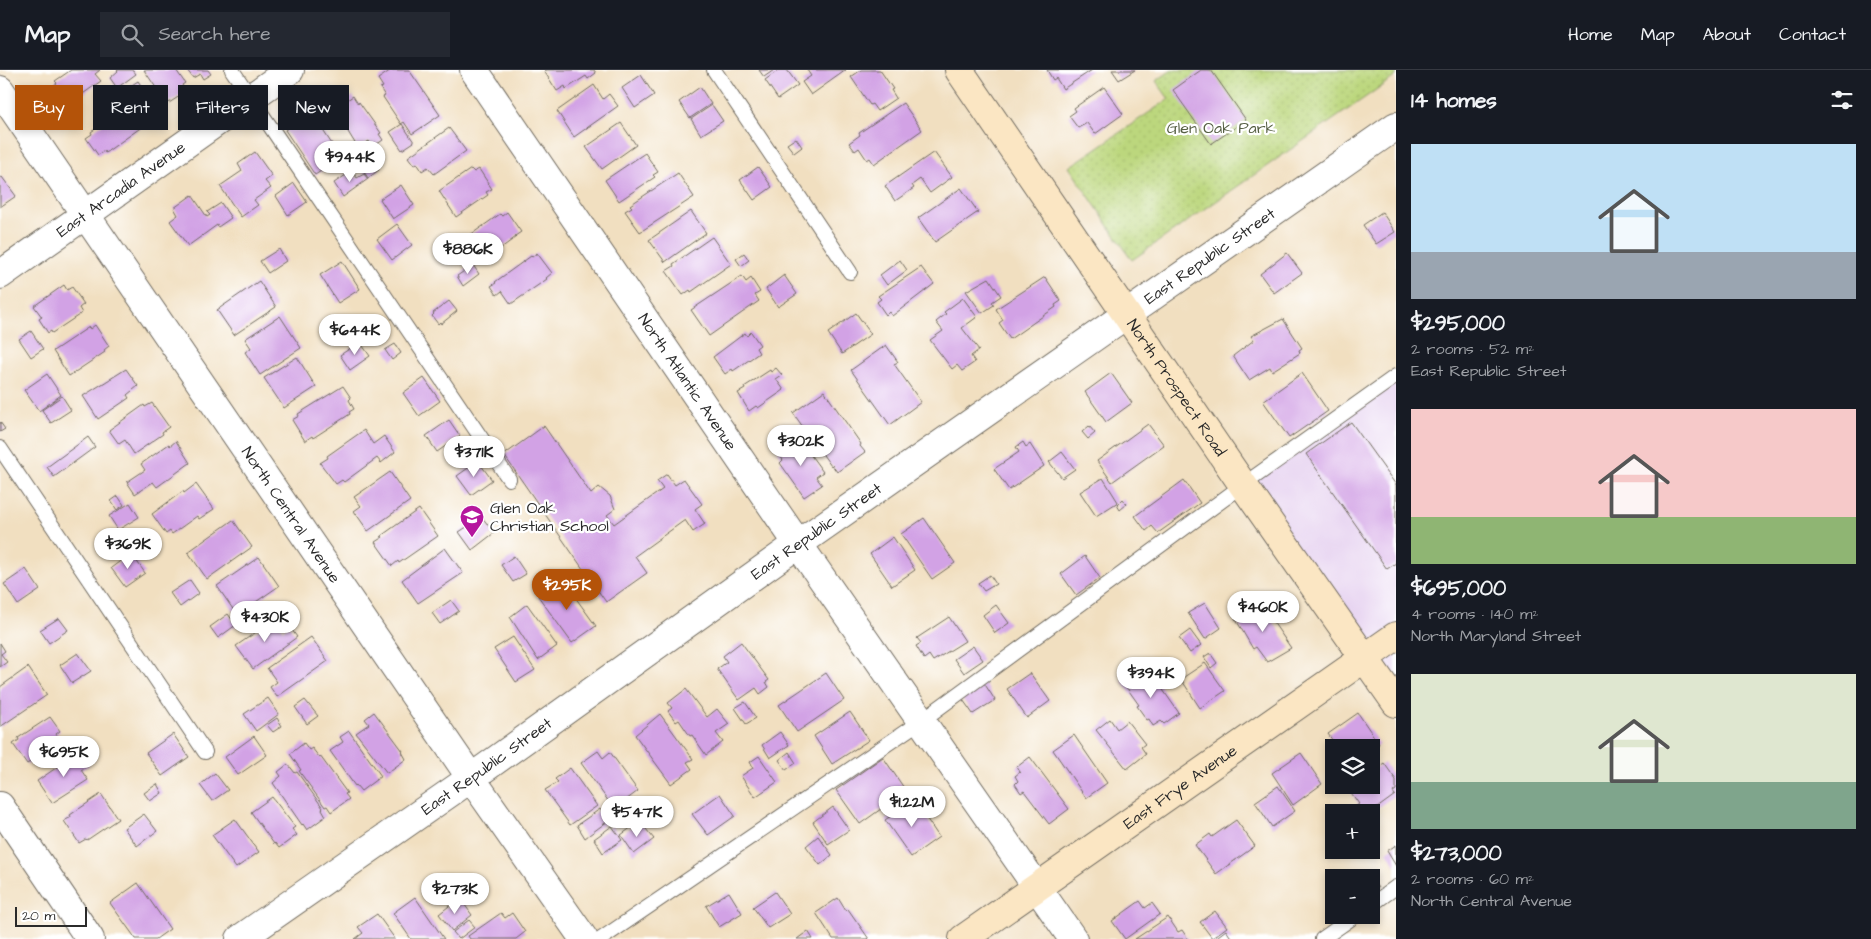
<!DOCTYPE html>
<html lang="en">
<head>
<meta charset="utf-8">
<style>
	body { margin:0; font-family:"Architects Daughter",sans-serif; background:#242831; color:#f1f3f6; height:100vh; display:flex; flex-direction:column; font-size:19px; white-space:nowrap }
	* { box-sizing:border-box; margin:0 }
	p { font-size:16px; color:#9ea1a6 }
	.icon { flex:none; width:28px; height:28px; fill:none; stroke:currentColor; stroke-width:2; stroke-linecap:round; stroke-linejoin:round }
	.map { position:relative; flex:1; overflow:hidden }
	.details { display:flex; flex-direction:column; background:#171b24; width:475px }
	.details>* { flex:none }
	.hud { position:absolute; left:15px; top:15px; width:475px; height:45px; display:flex; gap:10px }
	.fabs { position:absolute; left:1325px; top:669px; display:grid; gap:10px }
	.fabs a { display:grid; place-items:center; width:55px; height:55px; border-radius:0px; background:#171b24; box-shadow:0 2px 8px #0003; font-size:25px }
	.scale { position:absolute; left:15px; bottom:12px; width:72px; box-sizing:border-box; padding-left:5px; border:2px solid #2b2b2b; border-top:0; font-size:14px; line-height:18px; white-space:nowrap; color:#2b2b2b; -webkit-text-stroke:4px #fff; paint-order:stroke }
	.price { position:absolute; translate:-50% -42px; padding:0 11px; border-radius:18px; background:#fff; color:#222; font-size:16px; line-height:32px; filter:drop-shadow(0 1px 2px #0008) }
	.price::after { content:''; position:absolute; left:50%; top:30px; width:15px; height:11px; margin-left:-8px; background:inherit; clip-path:polygon(0 0,100% 0,50% 100%) }
	.price.selected { background:#b45309; color:#fff }
	ul { padding:0; list-style:none }
	li { display:grid; align-content:center; gap:10px; height:265px; padding:0 15px }
	li span { display:grid; place-items:center; height:155px; border-radius:0px; color:#555 }
	li>.icon { margin-inline-start:auto }
	span .icon { width:90px; height:90px; fill:#fffc; stroke-width:1 }
	li b { font-size:21px }
	h2 { display:flex; justify-content:space-between; align-items:center; height:60px; padding:0 15px; font-size:21px }
	.pill { padding:0 18px; border-radius:0px; background:#171b24; box-shadow:0 2px 8px #0003; font-size:18px; line-height:45px }
	.pill.selected { background:#b45309; color:#fff }
	header { display:flex; align-items:center; gap:30px; box-sizing:border-box; height:70px; padding:0 25px; background:#171b24; border-bottom:1px solid #363941 }
	header strong { font-size:24px }
	nav { display:flex; gap:28px; margin-inline-start:auto; font-size:18px }
	.search { width:350px; height:45px; background:#242831; display:flex; align-items:center; gap:12px; box-sizing:border-box; padding:0 18px; border-radius:0px; color:#9ea1a6; font-size:19px }
	main { display:flex; flex:1; min-height:0 }
	.map>svg:first-child { display:block }
	.built { fill:#e6d2f0 }
	.park { fill:url(#park-dots); stroke:#748154 }
	.building { fill:#d2a2e5 }
	.lines { fill:none; stroke-linecap:round; stroke-linejoin:round }
	.lane-casing { stroke:#706a5f; stroke-width:16 }
	.street-casing { stroke:#706a5f; stroke-width:30 }
	.secondary-casing { stroke:#706a5f; stroke-width:30 }
	.lane { stroke:#fff; stroke-width:14 }
	.street { stroke:#fff; stroke-width:28 }
	.secondary { stroke:#fbe6c3; stroke-width:28 }
	.labels { text-anchor:middle; dominant-baseline:central; stroke-width:4.5; stroke-linejoin:round; paint-order:stroke }
	.park-label { font-size:16px; fill:#565f44; stroke:#fff }
	.street-label { font-size:16px; fill:#2b2b2b; stroke:#fff }
	.poi-label { font-size:16px; fill:#2b2b2b; stroke:#fff; text-anchor:start }
</style>
</head>
<body>
<header>
<strong>Map</strong>
<div class="search"><svg class="icon" aria-label="search" viewBox="0 0 24 24"><circle cx="10" cy="10" r="6"/><path d="M15 15l6 6"/></svg>Search here</div>
<nav><a>Home</a><a>Map</a><a>About</a><a>Contact</a></nav>
</header>
<main>
<div class="map">
<svg width="1396" height="869" viewBox="0 0 1396 869">
	<defs>
		<pattern id="park-dots" width="8" height="8" patternUnits="userSpaceOnUse" patternTransform="scale(1.25)"><rect width="8" height="8" fill="#bcd77d"/><path d="M2 2h.1M6 6h.1" fill="none" stroke="#a2b96c" stroke-width="1.8" stroke-linecap="round"/></pattern>
	</defs>
	<rect width="100%" height="100%" fill="#fff"/>
	<filter id="ink" filterUnits="userSpaceOnUse"><feTurbulence type="fractalNoise" baseFrequency=".02" numOctaves="2"/><feDisplacementMap in="SourceGraphic" scale="10" xChannelSelector="R" yChannelSelector="G"/><feConvolveMatrix kernelMatrix="1 2 1 2 8 2 1 2 1" color-interpolation-filters="sRGB"/></filter>
	<filter id="wash" filterUnits="userSpaceOnUse"><feTurbulence type="fractalNoise" baseFrequency=".0096" numOctaves="4" result="noise"/><feDisplacementMap in="SourceGraphic" scale="20" xChannelSelector="R" yChannelSelector="G"/><feGaussianBlur stdDeviation="1.12" result="paint"/><feColorMatrix in="noise" values="0 0 0 0 0 0 0 0 0 0 0 0 0 0 0 0 0 1.4 0 .05"/><feComposite in="paint" operator="in"/></filter>
	<g filter="url(#wash)">
		<rect width="100%" height="100%" fill="#f1dfc0"/>
		<!-- built -->
		<path class="built" d="M1396,306V633L1243,415Z"/>
		<!-- park -->
		<path class="park" d="M1172,0H1396V6L1132,190L1069,97L1169,29L1156,11Z"/>
		<g id="blocks">
			<!-- building -->
			<path class="building" d="M71,0H100L95,4L101,11L70,33L69,31L63,35L51,18L57,13L55,11Z
				M117,0H133L136,4L117,18L110,8L118,1Z
				M144,0H176L185,13L182,15L186,22L169,33L165,27L163,28Z
				M187,0H208L211,4L203,9L200,4L193,8Z
				M391,0H409L440,45L412,64L404,52L401,54L383,27L385,26L380,18L383,17L378,9Z
				M547,0H594L596,3L588,9L586,6L566,19L565,16L557,21L544,1Z
				M759,0H774L764,7Z
				M779,0H787L798,15L778,29L765,10Z
				M807,0H846L811,25L802,12L811,6Z
				M861,0H880L893,19L891,20L896,28L877,41L872,34L870,35L851,7Z
				M1047,0H1092L1063,19L1056,8L1053,10Z
				M1112,0H1135L1119,10Z
				M1201,0H1211L1246,50L1211,74L1173,20Z
				M641,5L654,25L635,38L622,18Z
				M138,11L151,30L138,38L126,19Z
				M594,15L603,29L609,24L618,36L574,67L557,41Z
				M700,17L711,34L690,48L679,32Z
				M1104,17L1123,44L1095,64L1087,53L1078,58L1069,46L1076,41L1074,38Z
				M353,26L358,34L359,32L381,63L379,64L383,70L373,77L369,71L358,78L334,39Z
				M903,33L922,60L874,94L870,88L867,90L859,78L855,81L849,73L860,65L859,63Z
				M712,35L723,51L701,65L691,49Z
				M121,41L127,49L138,42L146,54L105,83L104,81L98,85L86,68L92,64L91,62Z
				M311,42L341,88L315,105L285,60Z
				M621,53L636,75L602,99L586,77Z
				M402,54L414,72L402,80L390,62Z
				M449,58L466,81L434,104L428,97L422,101L417,93L414,95L408,87Z
				M796,68L802,77L794,83L787,74Z
				M255,82L272,106L265,111L271,118L254,130L258,135L241,147L220,116L242,101L238,94Z
				M367,82L379,100L368,108L356,90Z
				M934,82L952,107L930,123L920,109L912,115L914,118L895,131L885,116Z
				M645,83L658,102L653,105L655,107L619,131L605,110Z
				M758,97L772,117L754,130L740,110Z
				M471,99L474,102L479,99L492,119L486,122L488,125L456,147L439,121Z
				M352,101L357,108L364,104L368,109L343,127L334,113Z
				M678,103L694,127L640,162L625,141L632,137L630,135Z
				M2,107L16,126L0,137V108Z
				M294,113L307,132L288,145L276,126Z
				M401,115L414,135L393,149L380,129Z
				M961,118L978,142L935,172L918,148Z
				M192,125L207,147L210,145L207,142L221,133L231,148L218,157L217,155L188,176L170,151L178,145L174,138Z
				M691,141L706,163L665,192L649,170Z
				M507,142L521,162L515,166L516,167L489,187L482,177L476,182L466,168L500,144L502,146Z
				M1382,142L1395,162L1376,174L1363,155Z
				M397,154L412,175L392,190L377,169Z
				M712,167L731,194L691,222L690,220L683,225L666,201L674,196L673,194Z
				M279,179L286,191L268,203L260,191Z
				M537,183L552,203L546,208L547,209L511,234L502,221L497,225L491,216L496,213L495,212L531,186L532,187Z
				M744,183L749,190L741,196L736,189Z
				M1287,183L1302,203L1274,223L1260,204Z
				M900,190L907,200L887,215L880,205Z
				M342,191L360,219L338,233L320,205Z
				M473,195L479,204L463,216L457,206Z
				M921,197L934,214L892,246L889,242L886,245L877,232L881,229L878,226Z
				M784,205L797,224L778,237L766,219Z
				M742,206L746,212L751,208L760,222L755,225L759,231L709,266L691,240Z
				M1045,207L1061,231L1055,235L1056,237L1010,269L999,253L1003,250L996,239Z
				M989,208L1001,226L992,232L994,235L982,243L966,221Z
				M259,211L276,237L234,265L217,240Z
				M64,215L67,220L72,217L84,234L79,238L82,243L52,263L51,261L48,263L39,249L42,247L34,236Z
				M963,228L977,247L962,258L979,280L971,286L975,292L962,301L957,295L952,299L930,270L943,261L936,252L946,244L944,242Z
				M449,231L457,241L441,254L440,252L438,254L432,246L434,244L433,243Z
				M856,243L871,264L842,284L828,263Z
				M280,246L301,278L260,305L245,282L251,278L245,269Z
				M1283,249L1302,278L1299,280L1300,283L1272,301L1270,297L1249,310L1233,286L1254,270L1251,266Z
				M95,255L109,276L104,280L105,282L69,306L53,281L89,257L90,259Z
				M31,261L43,279L31,287L19,269Z
				M751,262L760,275L756,278L759,283L733,301L732,299L725,304L713,287L745,263L747,266Z
				M360,272L370,286L350,300L340,285Z
				M395,274L401,283L392,290L385,280Z
				M886,275L898,292L894,294L921,332L890,355L851,300Z
				M297,287L316,317L284,338L264,308Z
				M776,298L782,305L776,309L784,320L758,338L756,336L749,341L738,323L745,319L744,317L770,300L771,302Z
				M126,299L138,316L127,325L129,328L98,349L83,326Z
				M1111,303L1132,333L1106,352L1085,322Z
				M1302,303L1328,341L1289,368L1263,331Z
				M47,304L61,325L39,341L24,320Z
				M424,308L440,331L419,346L403,323Z
				M343,316L351,328L349,330L354,339L349,342L350,344L313,368L312,366L305,371L292,350L299,346L298,344Z
				M824,321L861,374L860,376L865,382L837,402L832,395L831,396L793,343Z
				M62,326L71,340L51,353L42,340Z
				M152,333L169,357L162,362L163,364L134,384L125,370L119,374L109,360L144,335L145,337Z
				M449,350L460,366L437,382L426,366Z
				M0,352L5,359L0,362Z
				M1351,352L1396,415V493L1387,499L1306,384Z
				M1148,354L1164,375L1112,412L1097,391Z
				M544,356L591,424L599,417L610,426L615,439L607,445L614,454L663,419L657,411L667,404L675,415L684,409L702,434L695,439L705,454L693,462L685,450L635,486L647,503L606,532L504,385Z
				M1089,356L1095,363L1088,369L1082,362Z
				M364,360L373,374L384,366L395,382L381,393L377,388L344,412L342,410L336,414L320,393L328,388L327,386Z
				M88,367L95,377L54,407L47,397Z
				M795,368L802,377L804,376L823,402L816,407L822,415L804,427L780,393L783,390L777,382Z
				M176,371L190,393L157,417L153,412L135,424L127,412L145,400L141,394L169,374L170,376Z
				M1023,372L1026,377L1030,374L1044,396L1009,420L994,399L1019,382L1016,377Z
				M1062,382L1075,399L1062,408L1049,392Z
				M478,391L492,410L471,425L457,406Z
				M390,402L410,431L368,461L354,441L361,436L354,427Z
				M1103,408L1118,432L1096,446L1080,422Z
				M1184,410L1200,433L1158,463L1152,456L1146,461L1135,446Z
				M196,414L214,439L199,449L197,446L172,464L170,461L166,464L152,444L183,421L184,423Z
				M118,426L124,435L117,440L111,431Z
				M1123,429L1127,434L1120,440L1117,435Z
				M130,433L139,447L118,460L109,446Z
				M419,439L438,466L399,493L398,491L392,496L375,472L383,467L381,466Z
				M482,447L494,463L472,480L459,462Z
				M924,448L955,493L932,509L901,464Z
				M233,450L252,477L207,509L188,482Z
				M893,467L915,500L892,516L870,484Z
				M445,478L463,503L418,533L402,510Z
				M131,483L145,503L125,517L111,498Z
				M514,486L526,504L513,512L501,495Z
				M1085,486L1100,508L1076,525L1061,504Z
				M259,487L279,516L237,545L217,516Z
				M26,499L40,520L18,535L4,514Z
				M990,505L996,514L984,521L978,513Z
				M562,509L596,556L572,573L538,526Z
				M190,510L199,523L180,537L170,523Z
				M451,530L459,541L440,554L432,543Z
				M1205,533L1221,558L1205,569L1188,543Z
				M1260,533L1291,578L1267,592L1256,577L1253,579L1235,548Z
				M527,534L557,576L538,590L510,547Z
				M996,535L1009,553L995,563L983,545Z
				M228,544L236,555L218,568L210,557Z
				M949,547L965,571L933,591L929,585L924,589L916,576L921,573L917,568Z
				M59,548L68,560L49,573L40,560Z
				M275,549L283,560L289,556L297,567L253,599L236,576Z
				M1190,560L1201,575L1190,583L1179,568Z
				M311,567L328,591L277,627L270,617L277,612L267,598Z
				M513,567L535,600L516,612L494,579Z
				M741,572L769,610L766,612L769,617L760,624L756,618L739,630L717,599L727,592L723,586Z
				M0,573L5,581L1,584L7,592L0,597Z
				M973,576L983,590L964,603L954,589Z
				M78,583L91,601L72,613L60,595Z
				M1210,583L1217,593L1211,598L1204,587Z
				M1205,593L1225,621L1200,638L1181,609Z
				M28,597L47,625L0,657V617Z
				M826,603L844,630L797,662L779,635Z
				M1030,603L1050,631L1027,648L1007,619Z
				M1135,603L1141,612L1152,604L1179,643L1164,654L1161,651L1153,656L1149,649L1147,650L1137,636L1139,635L1122,611Z
				M984,613L995,630L973,644L961,627Z
				M686,619L707,647L717,639L729,654L716,663L723,672L706,685L692,665L690,666L679,650L676,652L668,641L672,638L668,633Z
				M268,628L279,644L256,661L244,644Z
				M305,630L318,646L307,654L295,637Z
				M745,632L756,648L746,654L735,638Z
				M374,642L403,681L402,682L406,689L387,703L356,663L369,654L365,649Z
				M850,642L869,670L832,694L814,666Z
				M1358,643L1379,674L1371,680V678H1338L1328,664Z
				M660,644L693,689L687,692L692,699L671,714L635,665Z
				M50,647L60,661L56,664L62,672L34,692L33,690L27,694L13,674L19,670L18,668Z
				M277,648L282,656L273,662L267,655Z
				M1110,649L1117,659L1127,651L1145,674L1141,677L1146,684L1127,699L1096,660Z
				M349,661L381,706L361,721L356,715L355,716L330,681L343,672L340,667Z
				M780,662L789,675L770,688L762,675Z
				M173,664L189,687L162,706L146,683Z
				M1074,665L1107,713L1086,728L1053,680Z
				M254,666L267,685L238,705L225,687Z
				M304,673L309,680L312,678L319,687L320,686L347,723L345,724L349,729L331,742L327,736L325,737L299,701L301,700L290,684Z
				M598,681L603,688L610,682L638,721L614,739L581,693Z
				M789,682L796,693L786,700L779,690Z
				M80,683L89,695L81,700L88,710L52,733L37,711L72,687L73,688Z
				M1301,683L1322,714L1293,735L1272,703Z
				M759,686L777,712L755,727L741,706L753,698L750,692Z
				M883,687L906,721L860,754L836,720Z
				M1030,687L1069,739L1049,754L1024,721L1021,723L1015,714L1018,711L1015,706L1020,702L1017,697Z
				M1384,693L1396,710V720L1393,722L1395,725L1373,741L1376,745L1371,749V742H1358L1355,737L1359,734L1347,717L1349,715H1371V699L1375,696L1377,698Z
				M288,694L295,703L297,702L323,738L322,739L326,746L307,760L303,754L302,755L273,713L281,706L278,702Z
				M570,698L597,736L570,755L545,720L558,712L555,709Z
				M215,703L228,720L212,731L200,715Z
				M157,714L162,723L150,731L144,723Z
				M1278,716L1295,741L1272,757L1255,732Z
				M101,724L118,749L87,770L86,769L79,773L64,751L71,747L70,745Z
				M720,724L735,746L708,765L692,744Z
				M272,727L295,757L292,759L297,765L279,778L275,773L274,774L251,742Z
				M914,730L939,767L911,787L885,750Z
				M833,737L849,760L828,774L813,752Z
				M600,739L608,751L585,768L577,755Z
				M144,744L157,761L137,776L124,758Z
				M235,749L259,782L236,798L212,765Z
				M1236,750L1255,776L1216,804L1195,775L1210,764L1212,767Z
				M642,754L654,769L634,784L621,765L632,757L634,760Z
				M612,756L622,770L603,783L594,769Z
				M818,766L832,785L820,795L806,776Z
				M1396,775V796L1387,781Z
				M1366,801L1371,808H1357Z
				M1371,808L1378,818L1371,823Z
				M138,813L170,859L156,869H136L110,833Z
				M729,822L742,843L719,857L706,836Z
				M775,822L790,844L768,858L753,837Z
				M415,827L444,869H411L393,843Z
				M838,828L846,841L848,839L869,869H833L816,843Z
				M462,831L472,845L452,861L439,844L453,833L456,836Z
				M1140,831L1145,838L1152,833L1160,844L1125,869L1112,851Z
				M1215,841L1227,857L1212,868L1200,852Z
				M501,843L505,848L512,843L525,862L516,869H470L468,866Z
				M377,844L395,869H355L363,863L358,857Z
				M1168,847L1178,862L1182,860L1188,869H1135Z
				M469,850L475,857L459,869L453,862Z
				M1226,860L1232,869H1214Z
				M808,861L813,869H797Z"/>
		</g>
	</g>
	<g filter="url(#ink)">
		<use href="#blocks" fill-opacity="0" stroke="#706a5f" stroke-width="1"/>
		<g class="lines">
			<defs>
				<path id="lane" d="M232,0L509,409
					M714,0L850,202
					M0,378L205,682
					M1371,835L1396,817
					M601,869L921,651L1243,415L1396,306
					M1322,869L1356,845"/>
				<g id="street">
					<path id="s1" d="M474,0L798,474L1073,869"/>
					<path id="s2" d="M0,20L471,708L584,869"/>
					<path id="s3" d="M0,205L290,0"/>
					<path d="M0,736L90,869"/>
					<path id="s4" d="M240,869L471,708L798,474L1396,56"/>
				</g>
				<g id="secondary">
					<path id="s5" d="M959,0L1243,415L1396,633"/>
					<path id="s6" d="M963,869L1396,566"/>
				</g>
			</defs>
			<!-- lane casing -->
			<use href="#lane" class="lane-casing"/>
			<!-- street casing -->
			<use href="#street" class="street-casing"/>
			<!-- secondary casing -->
			<use href="#secondary" class="secondary-casing"/>
			<!-- lane -->
			<use href="#lane" class="lane"/>
			<!-- street -->
			<use href="#street" class="street"/>
			<!-- secondary -->
			<use href="#secondary" class="secondary"/>
		</g>
	</g>
	<!-- icons -->
	<defs>
		<symbol id="school-pin" viewBox="-11 -11 22 30"><path d="M0 17L-7.5 6A9.5 9.5 0 1 1 7.5 6Z" fill="#b5179e" stroke="#fff"/><path d="M0-5L7-2L0 1L-7-2ZM-4 1L0 2.5L4 1V4Q0 6-4 4Z" fill="#fff"/></symbol>
	</defs>
	<g fill-rule="evenodd">
		<use href="#school-pin" x="458" y="433" width="28" height="38"/>
	</g>
	<g class="labels">
		<!-- park labels -->
		<g class="park-label">
			<text x="1221" y="58">Glen Oak Park</text>
		</g>
		<!-- street labels -->
		<g class="street-label">
			<text stroke="none"><textPath href="#s3" startOffset="148">East Arcadia Avenue</textPath></text>
			<text stroke="none"><textPath href="#s4" startOffset="1186">East Republic Street</textPath></text>
			<text stroke="none"><textPath href="#s1" startOffset="378">North Atlantic Avenue</textPath></text>
			<text stroke="none"><textPath href="#s5" startOffset="385">North Prospect Road</textPath></text>
			<text stroke="none"><textPath href="#s2" startOffset="515">North Central Avenue</textPath></text>
			<text stroke="none"><textPath href="#s4" startOffset="706">East Republic Street</textPath></text>
			<text stroke="none"><textPath href="#s4" startOffset="301">East Republic Street</textPath></text>
			<text stroke="none"><textPath href="#s6" startOffset="265">East Frye Avenue</textPath></text>
		</g>
		<!-- poi labels -->
		<g class="poi-label">
			<text x="490" y="438">Glen Oak<tspan x="490" dy="18">Christian School</tspan></text>
		</g>
	</g>
</svg>
<div class="fabs">
<a><svg class="icon" aria-label="layers" viewBox="0 0 24 24"><path d="M12 4l9 5-9 5-9-5zM3 14l9 5 9-5"/></svg></a>
<a>+</a>
<a>−</a>
</div>
<div class="scale">20 m</div>
<b class="price" style="left:350px;top:113px">$944K</b>
<b class="price" style="left:468px;top:205px">$886K</b>
<b class="price" style="left:355px;top:286px">$644K</b>
<b class="price" style="left:801px;top:397px">$302K</b>
<b class="price" style="left:474px;top:408px">$371K</b>
<b class="price" style="left:128px;top:500px">$369K</b>
<b class="price selected" style="left:567px;top:541px">$295K</b>
<b class="price" style="left:1263px;top:563px">$460K</b>
<b class="price" style="left:265px;top:573px">$430K</b>
<b class="price" style="left:1151px;top:629px">$394K</b>
<b class="price" style="left:64px;top:708px">$695K</b>
<b class="price" style="left:912px;top:758px">$1.22M</b>
<b class="price" style="left:637px;top:768px">$547K</b>
<b class="price" style="left:455px;top:845px">$273K</b>
<div class="hud">
<a class="pill selected">Buy</a>
<a class="pill">Rent</a>
<a class="pill">Filters</a>
<a class="pill">New</a>
</div>
</div>
<section class="details">
<h2>14 homes<svg class="icon" aria-label="filters" viewBox="0 0 24 24"><path d="M4 7h16M4 17h16"/><circle cx="9" cy="7" r="2"/><circle cx="15" cy="17" r="2"/></svg></h2>
<ul>
<li><span style="background:linear-gradient(#bfe0f5 70%,#9aa5b1 0)"><svg class="icon" aria-label="home" viewBox="0 0 24 24"><path d="M3 11l9-7 9 7M6 9v11h12V9"/></svg></span><div><b>$295,000</b><p>2 rooms · 52 m²</p><p>East Republic Street</p></div></li>
<li><span style="background:linear-gradient(#f6c9c9 70%,#8fb573 0)"><svg class="icon" aria-label="home" viewBox="0 0 24 24"><path d="M3 11l9-7 9 7M6 9v11h12V9"/></svg></span><div><b>$695,000</b><p>4 rooms · 140 m²</p><p>North Maryland Street</p></div></li>
<li><span style="background:linear-gradient(#dfe7d0 70%,#7fa58c 0)"><svg class="icon" aria-label="home" viewBox="0 0 24 24"><path d="M3 11l9-7 9 7M6 9v11h12V9"/></svg></span><div><b>$273,000</b><p>2 rooms · 60 m²</p><p>North Central Avenue</p></div></li>
</ul>
</section>
</main>
</body>
</html>
